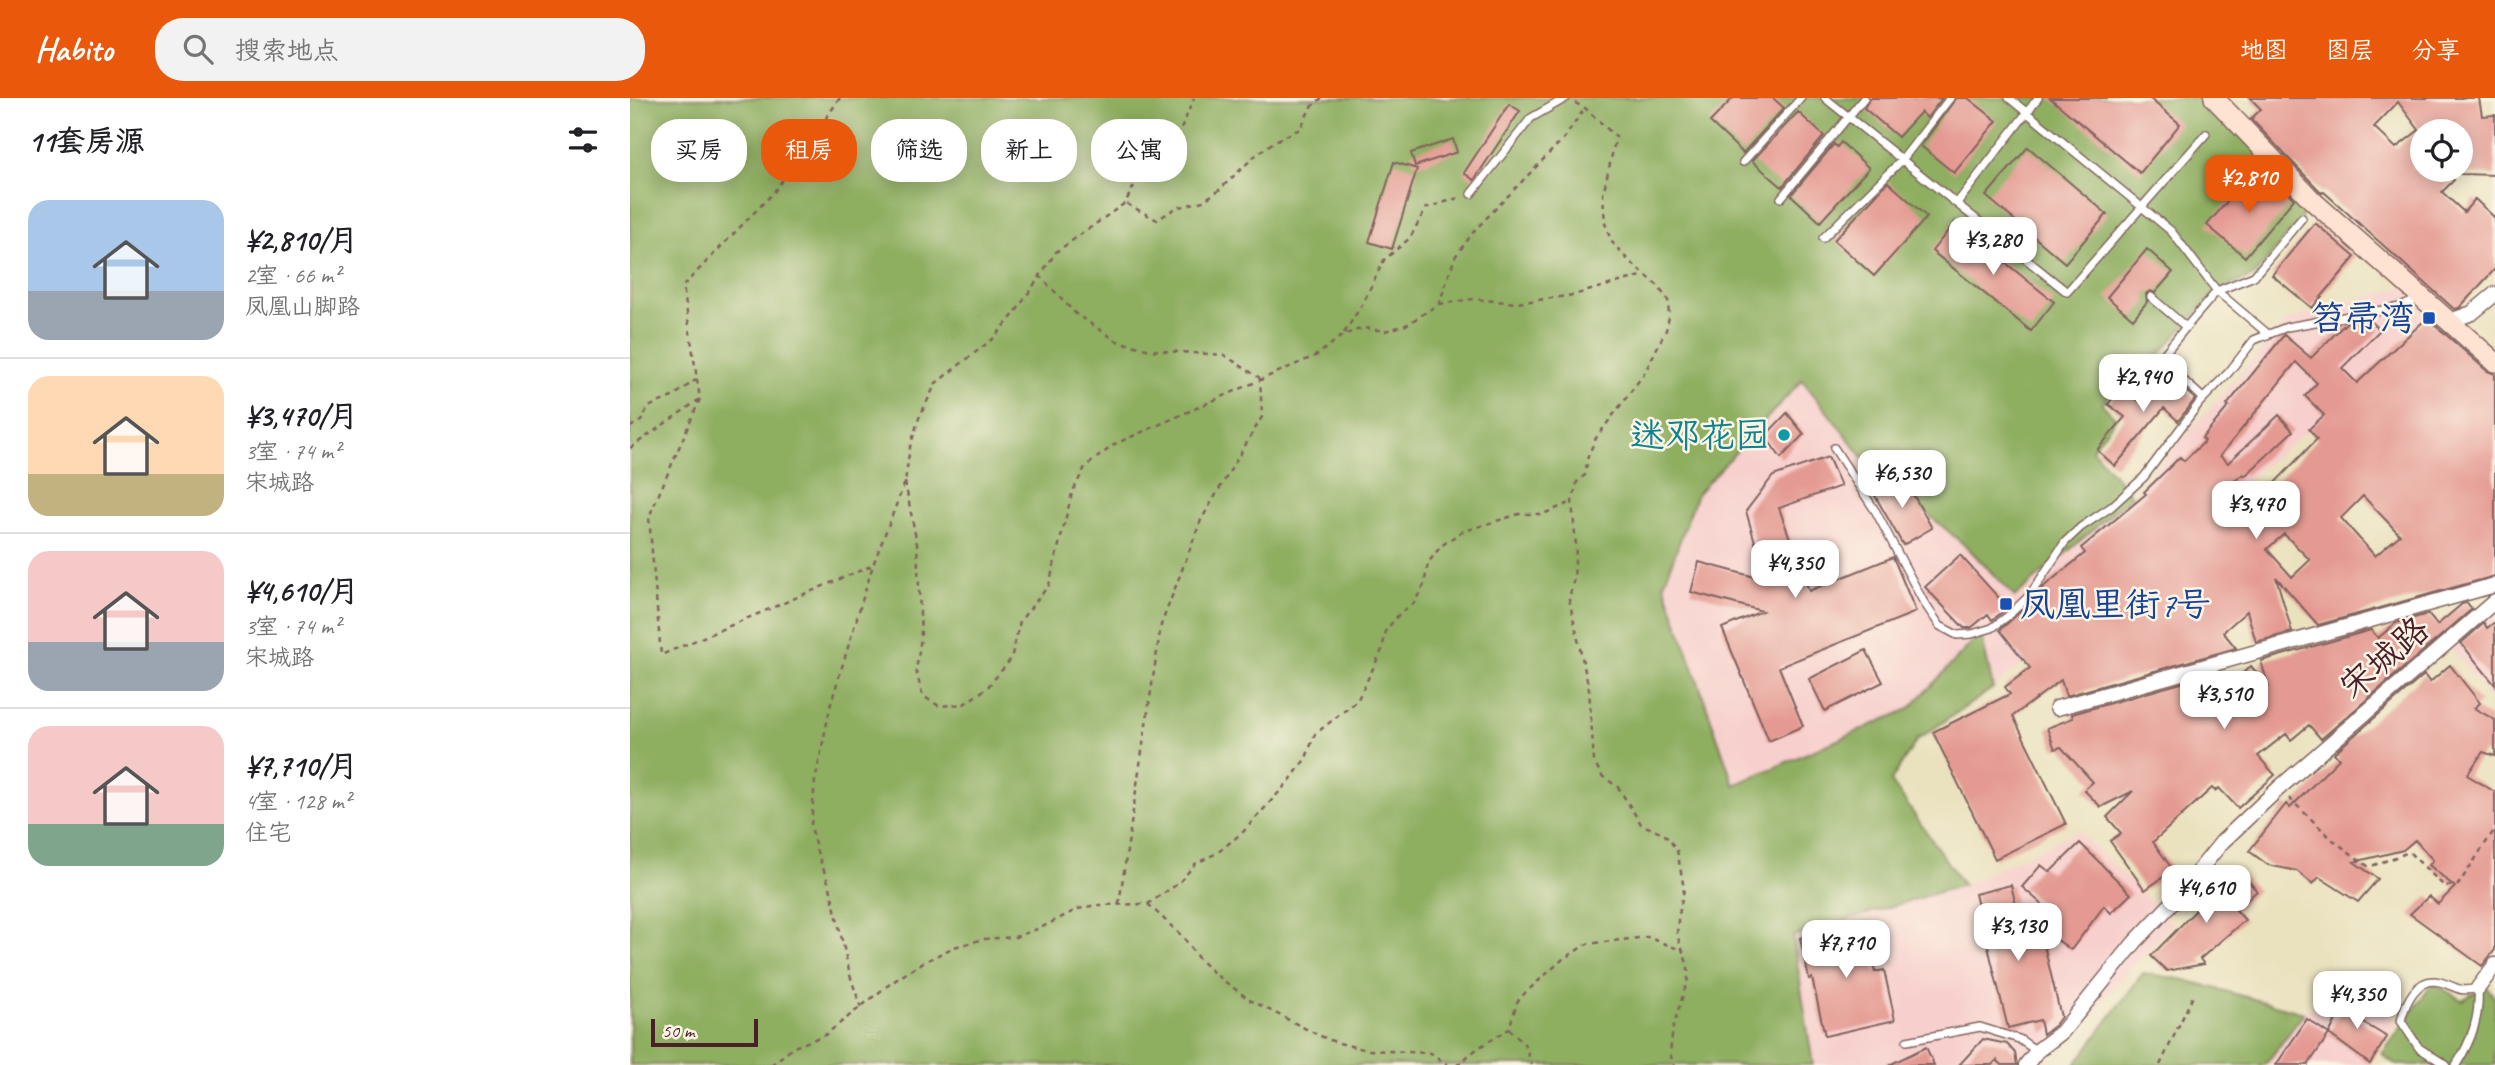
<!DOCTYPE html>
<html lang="zh">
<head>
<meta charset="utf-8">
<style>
	body { margin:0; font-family:Caveat,"LXGW WenKai TC",sans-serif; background:#f2f2f2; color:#202124; height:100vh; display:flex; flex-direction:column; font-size:26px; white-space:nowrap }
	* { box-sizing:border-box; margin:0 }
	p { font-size:23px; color:#757577 }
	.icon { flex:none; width:38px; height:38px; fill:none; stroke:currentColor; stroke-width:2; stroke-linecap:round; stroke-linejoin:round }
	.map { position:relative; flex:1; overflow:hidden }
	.sheet { display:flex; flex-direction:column; background:#fff; width:630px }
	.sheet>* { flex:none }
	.hud { position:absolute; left:21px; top:21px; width:665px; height:63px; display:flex; gap:14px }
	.tools { position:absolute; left:1780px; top:21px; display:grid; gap:14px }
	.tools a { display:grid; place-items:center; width:63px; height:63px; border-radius:50%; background:#fff; box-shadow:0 4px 18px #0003; font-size:35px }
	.scale { position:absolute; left:21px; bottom:18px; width:107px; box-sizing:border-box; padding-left:7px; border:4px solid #4a1f2b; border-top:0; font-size:19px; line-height:24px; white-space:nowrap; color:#4a1f2b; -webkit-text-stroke:5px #fcf5e5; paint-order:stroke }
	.price { position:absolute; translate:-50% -60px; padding:0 16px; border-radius:14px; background:#fff; color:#222; font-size:23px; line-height:46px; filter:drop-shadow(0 2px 4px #0008) }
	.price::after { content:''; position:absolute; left:50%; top:42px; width:21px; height:16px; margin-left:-10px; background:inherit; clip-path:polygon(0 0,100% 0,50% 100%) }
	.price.on { background:#ea580c; color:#fff }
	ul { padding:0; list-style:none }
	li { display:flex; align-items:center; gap:21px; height:175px; padding:0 28px }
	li+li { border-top:2px solid #e0e0e0 }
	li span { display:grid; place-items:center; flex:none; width:196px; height:140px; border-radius:21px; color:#555 }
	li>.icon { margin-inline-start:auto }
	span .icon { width:84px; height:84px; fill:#fffc; stroke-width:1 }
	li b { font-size:30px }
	h2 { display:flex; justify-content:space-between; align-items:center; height:84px; padding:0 28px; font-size:30px }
	.pill { padding:0 24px; border-radius:28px; background:#fff; box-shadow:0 4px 18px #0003; font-size:24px; line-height:63px }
	.pill.on { background:#ea580c; color:#fff }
	header { display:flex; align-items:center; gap:42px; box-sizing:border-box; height:98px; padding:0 35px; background:#ea580c; color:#fff }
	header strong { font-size:33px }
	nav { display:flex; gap:38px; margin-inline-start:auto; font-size:24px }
	.search { width:490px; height:63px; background:#f2f2f2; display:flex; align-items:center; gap:18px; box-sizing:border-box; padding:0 24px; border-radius:28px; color:#757577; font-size:26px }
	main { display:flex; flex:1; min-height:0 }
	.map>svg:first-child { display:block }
	.built { fill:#f7d0cd }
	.forest { fill:#8eae61; stroke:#6c6646; stroke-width:2 }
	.building { fill:#e49a92; fill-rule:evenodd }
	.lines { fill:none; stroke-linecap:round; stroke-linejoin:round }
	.lane-casing { stroke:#82635f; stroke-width:10 }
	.street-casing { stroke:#82635f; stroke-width:17 }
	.secondary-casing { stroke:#82635f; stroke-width:22 }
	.path { stroke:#82635f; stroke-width:2.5; stroke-dasharray:5 5; stroke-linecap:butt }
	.lane { stroke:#fff; stroke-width:7 }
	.street { stroke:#fff; stroke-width:14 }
	.secondary { stroke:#fee3d2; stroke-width:19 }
	.transit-dot { fill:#1a4fb4; stroke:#fcf5e5; stroke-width:2.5 }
	.culture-dot { fill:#0f9aa8; stroke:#fcf5e5; stroke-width:2.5 }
	.labels { text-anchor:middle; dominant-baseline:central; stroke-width:5; stroke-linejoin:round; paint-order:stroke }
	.transit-label { font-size:35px; fill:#164399; stroke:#fcf5e5; text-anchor:end }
	.culture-label { font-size:35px; fill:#0d838f; stroke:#fcf5e5; text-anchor:end }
	.street-label { font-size:35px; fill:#4a1f2b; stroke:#fcf5e5 }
</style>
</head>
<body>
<header>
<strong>Habito</strong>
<div class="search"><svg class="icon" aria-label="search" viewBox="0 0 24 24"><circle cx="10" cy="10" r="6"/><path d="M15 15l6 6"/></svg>搜索地点</div>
<nav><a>地图</a><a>图层</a><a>分享</a></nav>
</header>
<main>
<section class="sheet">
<h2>11套房源<svg class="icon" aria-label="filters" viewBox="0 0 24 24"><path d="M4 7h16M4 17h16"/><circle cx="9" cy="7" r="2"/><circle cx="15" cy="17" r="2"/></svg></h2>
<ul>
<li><span style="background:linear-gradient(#a9c7e8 65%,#9aa5b1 0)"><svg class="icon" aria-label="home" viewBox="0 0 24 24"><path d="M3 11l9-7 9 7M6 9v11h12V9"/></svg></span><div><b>¥2,810/月</b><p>2室 · 66 m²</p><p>凤凰山脚路</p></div></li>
<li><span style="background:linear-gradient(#ffd9b3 70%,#c2b280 0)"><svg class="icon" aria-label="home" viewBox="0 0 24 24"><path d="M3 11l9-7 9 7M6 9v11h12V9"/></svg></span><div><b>¥3,470/月</b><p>3室 · 74 m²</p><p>宋城路</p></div></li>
<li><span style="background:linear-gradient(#f6c9c9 65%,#9aa5b1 0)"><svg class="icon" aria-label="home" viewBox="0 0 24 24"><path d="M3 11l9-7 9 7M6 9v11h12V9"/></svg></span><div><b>¥4,610/月</b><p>3室 · 74 m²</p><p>宋城路</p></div></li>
<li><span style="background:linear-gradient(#f6c9c9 70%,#7fa58c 0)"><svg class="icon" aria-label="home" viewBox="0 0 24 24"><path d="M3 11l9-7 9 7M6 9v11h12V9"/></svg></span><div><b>¥7,710/月</b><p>4室 · 128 m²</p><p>住宅</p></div></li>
</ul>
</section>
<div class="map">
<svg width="1865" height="967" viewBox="0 0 1865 967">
	<rect width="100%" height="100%" fill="#fcf5e5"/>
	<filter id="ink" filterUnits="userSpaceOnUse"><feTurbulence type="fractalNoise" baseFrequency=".0143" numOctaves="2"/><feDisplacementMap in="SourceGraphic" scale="14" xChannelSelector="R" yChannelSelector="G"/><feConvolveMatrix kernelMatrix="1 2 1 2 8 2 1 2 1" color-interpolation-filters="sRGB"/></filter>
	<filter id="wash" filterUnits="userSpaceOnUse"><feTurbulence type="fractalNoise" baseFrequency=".00686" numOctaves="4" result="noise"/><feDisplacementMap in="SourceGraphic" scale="28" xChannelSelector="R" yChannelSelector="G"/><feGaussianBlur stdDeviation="1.57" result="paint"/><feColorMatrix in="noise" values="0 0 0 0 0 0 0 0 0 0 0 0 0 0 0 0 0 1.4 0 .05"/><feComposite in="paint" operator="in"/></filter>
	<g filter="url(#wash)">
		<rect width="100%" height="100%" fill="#eae2bf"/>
		<!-- built -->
		<path class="built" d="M1779,187L1806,211L1679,331L1363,590L1351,536L1279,611L1104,688L1034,486L1067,396L1172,282L1236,363L1332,445L1385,499L1502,398L1658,222Z
			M1865,512V606L1820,549Z
			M1448,733L1543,825L1412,967H1183L1163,837L1333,787Z
			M1713,891L1767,923L1739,967H1635L1674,915L1681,909L1697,919Z"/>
		<!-- forest -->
		<path class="forest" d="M0,0H1584L1684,104L1624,178L1587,193L1524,262L1529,268L1507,294L1491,282L1472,306L1486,320L1462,351L1502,398L1385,499L1339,451L1236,363L1172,282L1067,396L1034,486L1104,687L1279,611L1351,535L1363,590L1287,642L1261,683L1333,787L1163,838L1183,967H0Z
			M1513,875L1555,882L1674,915L1635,967H1445Z
			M1803,885L1832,902L1855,888L1865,899V967H1766L1752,956Z"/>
		<g id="blocks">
			<!-- building -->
			<path class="building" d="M1103,0H1143L1154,10L1113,55L1080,24Z
				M1240,0H1312L1297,20L1291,14L1268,39L1234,10Z
				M1326,0H1338L1367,23L1324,75L1291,48Z
				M1420,0H1519L1550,26L1510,75Z
				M1620,0H1849L1852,18L1865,17V77L1830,76V33H1792V72H1813L1824,82L1812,94L1834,114L1845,101L1865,120V171L1829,210L1824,211L1694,94L1692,95L1621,21L1631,11ZM1768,4L1789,32L1766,50L1744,29Z
				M879,6L890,13L844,82L834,75Z
				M1168,14L1194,38L1152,89L1122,63Z
				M823,41L827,54L785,68L781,55Z
				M1211,44L1239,70L1190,124L1161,97L1204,46L1207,49Z
				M1398,49L1477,116L1435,165L1356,98Z
				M764,64L787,71L762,151L739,144Z
				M1618,79L1640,98L1650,86L1664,101L1615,159L1577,127Z
				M1258,84L1297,119L1244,178L1204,142Z
				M1325,124L1424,204L1401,233L1302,153Z
				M1685,125L1725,159L1682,210L1642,177Z
				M1517,151L1543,174L1525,195L1520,193L1516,196L1517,204L1503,221L1477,199Z
				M1797,220L1857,273L1865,276V478L1688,527L1646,479L1662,534L1626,544L1617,513L1593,534L1606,550L1436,598L1431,582L1383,618L1436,726L1365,761L1303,634L1380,596L1375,589L1400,570L1370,532L1404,501L1412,490L1455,455L1451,450L1516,396L1514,394L1550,359L1554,363L1575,343L1572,340L1599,308L1597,307L1654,237L1681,260L1716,225L1739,221L1750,232L1712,270L1727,285ZM1666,264L1687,285L1675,298L1694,317L1679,331L1687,341L1611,420L1589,395L1613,376L1615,378L1663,333L1649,317L1598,365L1590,358ZM1733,398L1770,437L1745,458L1711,420ZM1654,436L1680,462L1662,479L1637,451Z
				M1533,272L1565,301L1548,323L1534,310L1485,368L1467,352L1495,319L1478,306L1491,290L1507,302Z
				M1157,315L1174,336L1151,360L1135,338Z
				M1198,359L1211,388L1149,410L1179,493L1263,459L1286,514L1149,569L1173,628L1139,643L1092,530L1132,513L1061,494L1069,464L1136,482L1116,413L1143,378Z
				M1272,377L1302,430L1273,447L1243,394Z
				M1330,457L1378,510L1362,522L1358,516L1341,530H1334L1295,489Z
				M1837,505L1842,511L1691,641L1679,627L1661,642L1656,636L1628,658L1645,677L1608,710L1589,690L1585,693L1582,690L1523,744L1543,772L1515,792L1480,743L1491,735L1477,719L1503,693L1471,709L1454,692L1463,684L1431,649L1425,651L1417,630L1443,620L1442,616L1576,578L1583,601L1621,568L1639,590L1631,563L1741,532L1748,540L1766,525L1798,516L1807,527L1832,506Z
				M1865,524V587L1831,545L1854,525L1857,530Z
				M1236,552L1253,584L1195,613L1179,581Z
				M1820,567L1850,605L1844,610L1865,622V658L1853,654L1837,677L1865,694V852L1852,868L1780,816L1799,798L1808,806L1825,789L1799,767L1803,762L1785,742L1773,752L1724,764L1748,781L1728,804L1689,779L1683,786L1667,773L1638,767L1619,753L1656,706L1660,710L1709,661L1704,655L1794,577L1800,584Z
				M1450,745L1501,796L1481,815L1474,808L1441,852L1410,829L1421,814L1392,789L1411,767L1420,774Z
				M1608,771L1627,793L1606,812L1615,822L1570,861L1574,866L1537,873L1521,858L1572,806L1570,804Z
				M1381,787L1396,848L1410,830L1431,919L1425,927L1413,936L1410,922L1378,930L1345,796Z
				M1233,824L1245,874L1254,872L1265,922L1195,938L1182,880L1179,881L1170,840Z
				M1718,897L1737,909L1729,922L1757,939L1740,966L1699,936Z
				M1677,921L1699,936L1678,967H1646Z
				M1353,941L1377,946L1385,955L1387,967H1372L1367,962L1362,967H1329Z
				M1296,949L1304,967H1259Z"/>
		</g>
	</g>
	<g filter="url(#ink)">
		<use href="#blocks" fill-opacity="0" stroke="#82635f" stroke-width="2"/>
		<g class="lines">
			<defs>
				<path id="lane" d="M1195,0L1437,194L1576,36
					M1379,0L1541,133L1587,193L1624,178L1672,120
					M1113,64L1171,0
					M841,96L901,20L936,0
					M1151,100L1234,0
					M1327,105L1408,0
					M1193,140L1272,62L1320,0
					M1521,199L1556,229L1530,261L1573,300
					M1556,229L1587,193L1638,236
					M1204,350L1246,414L1293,503L1310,528L1327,537L1342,536L1362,530L1378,518L1400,497L1435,444L1451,429L1481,409L1514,379L1570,304L1599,274L1624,242L1657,229L1770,209L1789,201
					M1277,943L1350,929L1389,941L1407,953
					M1816,967L1789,950L1771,923C1775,905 1787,878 1810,884C1828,889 1828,895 1848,890C1850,919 1842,942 1826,967"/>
				<path id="street" d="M1820,223L1842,215L1865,196
					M1427,610L1865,487
					M1848,890L1865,867
					M1396,967L1407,953L1432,934L1505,844L1546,801L1592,744L1649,690L1865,503"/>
				<path id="secondary" d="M1584,0L1684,104L1865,264"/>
			</defs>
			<!-- lane casing -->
			<use href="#lane" class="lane-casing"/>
			<!-- street casing -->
			<use href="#street" class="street-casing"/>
			<!-- secondary casing -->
			<use href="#secondary" class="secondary-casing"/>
			<!-- path -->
			<path class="path" d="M210,0L144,94L53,188L70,301L19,419L31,557L243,467
				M945,5L955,10L986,39L973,96L975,125L981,143L998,162L1027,187L1038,202L1039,219L1036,232L1014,276L966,340L958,358L955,377L947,384L942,404L946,448L944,480L939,501L959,591L964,663L972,678L988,689L1011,726L1035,737L1047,752L1054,791L1048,822L1047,837L1058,868V881L1043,929L1040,956L1044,967
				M497,106L527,122L546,110L573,103L588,93L626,57L645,43L670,31L681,9L692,0
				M409,177L446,216L487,243L520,252L594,257L630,280
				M809,206L843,201L887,205L943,197L1015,177
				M714,235L732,207L754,162L780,140L796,110L831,99
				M0,329L11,323L18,309L42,299L67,281
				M0,350L70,301
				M275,384L287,446L291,539L286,573L293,598L309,608L334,606L357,590L381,561L390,523L419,487L442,395L455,369L485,346L687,257L713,237L733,230L755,233L776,227L809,206L825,159L845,132L935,39L955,10
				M1659,700L1703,742L1739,769L1779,754L1814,788L1828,787L1865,731
				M489,806L531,527L571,422L632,319L630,280
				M518,806L554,840L568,860L586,877L620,902L688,937L705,944L737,952L801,955L818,967
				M231,910L220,877L200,789L186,751L181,727L185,683L201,605L243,467L275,384L280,349L289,320L306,285L364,240L385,215L426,154L495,105L512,73L529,52L552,29L564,0
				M879,931L895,947L902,967
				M141,967L164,949L195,937L261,885L292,865L324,849L354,841L385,839L410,830L448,811L466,807L518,806L549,785L565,766L587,755L613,734L661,681L676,660L685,636L727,603L752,552L756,532L770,515L784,505L794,487L798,465L811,448L831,434L889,416H913L942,404
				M827,967L848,950L879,931L887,904L895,895L933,861L957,846L1017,839L1051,852
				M1530,967L1563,898"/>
			<!-- lane -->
			<use href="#lane" class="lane"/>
			<!-- street -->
			<use href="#street" class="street"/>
			<!-- secondary -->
			<use href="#secondary" class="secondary"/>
		</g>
	</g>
	<!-- markers -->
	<g class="transit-dot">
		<rect x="1792" y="213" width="14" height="14" rx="3.5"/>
		<rect x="1369" y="499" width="14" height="14" rx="3.5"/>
	</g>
	<circle class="culture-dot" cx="1154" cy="337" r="7"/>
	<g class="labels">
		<!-- transit labels -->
		<g class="transit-label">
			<text x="1785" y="220">笤帚湾</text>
			<text x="1390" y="506" text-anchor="start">凤凰里街7号</text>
		</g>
		<!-- culture labels -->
		<g class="culture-label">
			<text x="1140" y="337">迷邓花园</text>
		</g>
		<!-- street labels -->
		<g class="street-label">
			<text transform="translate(1754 560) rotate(-41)">宋城路</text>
		</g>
	</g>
</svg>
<div class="tools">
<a><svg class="icon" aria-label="locate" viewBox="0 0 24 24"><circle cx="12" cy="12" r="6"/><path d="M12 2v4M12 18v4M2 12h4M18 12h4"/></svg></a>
</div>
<div class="scale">50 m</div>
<b class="price on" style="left:1619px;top:117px">¥2,810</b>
<b class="price" style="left:1363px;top:179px">¥3,280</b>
<b class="price" style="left:1513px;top:316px">¥2,940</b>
<b class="price" style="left:1272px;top:412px">¥6,530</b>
<b class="price" style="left:1626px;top:443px">¥3,470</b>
<b class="price" style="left:1165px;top:502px">¥4,350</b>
<b class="price" style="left:1594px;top:633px">¥3,510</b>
<b class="price" style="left:1576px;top:827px">¥4,610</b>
<b class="price" style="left:1388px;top:865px">¥3,130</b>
<b class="price" style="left:1216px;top:882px">¥7,710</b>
<b class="price" style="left:1727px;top:933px">¥4,350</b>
<div class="hud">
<a class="pill">买房</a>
<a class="pill on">租房</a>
<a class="pill">筛选</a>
<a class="pill">新上</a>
<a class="pill">公寓</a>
</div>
</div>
</main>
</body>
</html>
